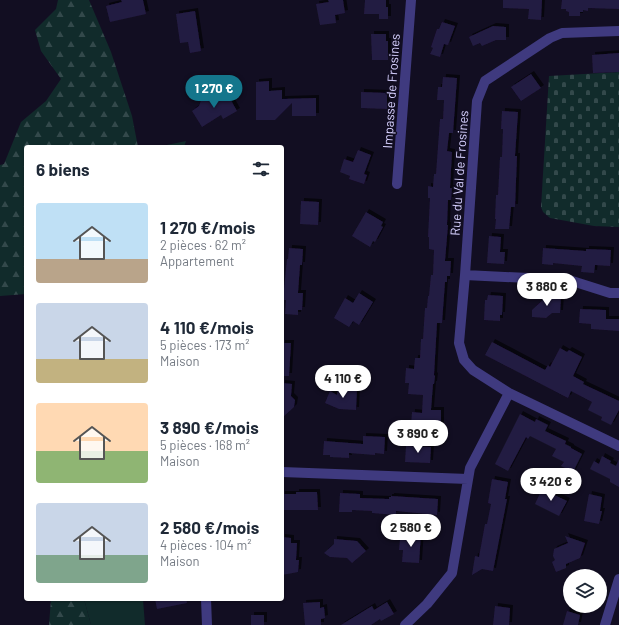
<!DOCTYPE html>
<html lang="fr">
<head>
<meta charset="utf-8">
<style>
	body { margin:0; font-family:Barlow,sans-serif; background:#f6f6f7; color:#1f2937; height:100vh; display:flex; flex-direction:column; font-size:15px; white-space:nowrap }
	* { box-sizing:border-box; margin:0 }
	p { font-size:13px; color:#747a83 }
	.icon { flex:none; width:22px; height:22px; fill:none; stroke:currentColor; stroke-width:2; stroke-linecap:round; stroke-linejoin:round }
	.map { position:relative; flex:1; overflow:hidden }
	.panel { position:absolute; left:24px; top:145px; width:260px; height:456px; display:flex; flex-direction:column; background:#fff; border-radius:4px; box-shadow:0 1px 3px #0004 }
	.panel>* { flex:none }
	.controls { position:absolute; left:563px; top:569px; display:grid; gap:8px }
	.controls a { display:grid; place-items:center; width:44px; height:44px; border-radius:50%; background:#fff; box-shadow:0 1px 3px #0004; font-size:20px }
	.price { position:absolute; translate:-50% -34px; padding:0 9px; border-radius:14px; background:#fff; color:#222; font-size:13px; line-height:26px; filter:drop-shadow(0 1px 2px #0008) }
	.price::after { content:''; position:absolute; left:50%; top:24px; width:12px; height:9px; margin-left:-6px; background:inherit; clip-path:polygon(0 0,100% 0,50% 100%) }
	.price.active { background:#14768c; color:#fff }
	ul { padding:0; list-style:none }
	li { display:flex; align-items:center; gap:12px; height:100px; padding:0 12px }
	li span { display:grid; place-items:center; flex:none; width:112px; height:80px; border-radius:4px; color:#555 }
	li>.icon { margin-inline-start:auto }
	span .icon { width:48px; height:48px; fill:#fffc; stroke-width:1 }
	li b { font-size:17px }
	h2 { display:flex; justify-content:space-between; align-items:center; height:48px; padding:0 12px; font-size:17px }
	.map>svg:first-child { display:block }
	.green { fill:#112b2b }
	.forest { fill:url(#forest-firs) }
	.cemetery { fill:url(#cemetery-stones) }
	.building { fill:#241b42; filter:url(#shadow) }
	.lines { fill:none; stroke-linecap:round; stroke-linejoin:round }
	.minor { stroke:#3f3a7f; stroke-width:10 }
	.labels { text-anchor:middle; dominant-baseline:central; stroke-width:3; stroke-linejoin:round; paint-order:stroke }
	.street-label { font-size:13px; fill:#d6d0fe; stroke:#120e22 }
</style>
</head>
<body>
<div class="map">
<svg width="619" height="625" viewBox="0 0 619 625">
	<defs>
		<pattern id="forest-firs" width="22" height="20" patternUnits="userSpaceOnUse"><rect width="22" height="20" fill="#112b2b"/><path d="M5 1l3.5 6h-7zM16 11l3.5 6h-7z" fill="#33494b"/></pattern>
		<pattern id="cemetery-stones" width="16" height="16" patternUnits="userSpaceOnUse"><rect width="16" height="16" fill="#112b2b"/><path d="M2 7V4a2 2 0 0 1 4 0v3zM10 15v-3a2 2 0 0 1 4 0v3z" fill="#33494b"/></pattern>
		<filter id="shadow"><feDropShadow dx="3" dy="-3" stdDeviation="0" flood-color="#0009"/></filter>
	</defs>
	<rect width="100%" height="100%" fill="#120e22"/>
	<!-- green -->
	<path class="green" d="M186,141L184,147H157Z
		M84,599H143L145,625H91Z"/>
	<!-- forest -->
	<path class="forest" d="M58,0H89L111,52L132,116L138,147H26V294L0,296V165L4,164L21,122L46,101L61,79L41,51L35,30L56,9Z
		M51,599H84L91,625H49Z"/>
	<!-- cemetery -->
	<path class="cemetery" d="M619,72V227L594,226L550,218L543,212L541,207L549,76Z"/>
	<!-- building -->
	<path class="building" d="M121,0H143L146,14L110,22L106,6L122,2Z
		M328,0H343L345,13L335,15L336,23L320,25L316,4L329,2Z
		M365,0H386V7H388V19H379V14H364Z
		M503,0H542L541,20L528,19L529,9L503,8Z
		M562,0H619V9L588,8V11L583,10V12H580V16H569V12L566,11V9H561Z
		M195,11L201,51L190,53L188,42L180,43L176,14Z
		M442,22L455,26L448,45L444,44L440,57L430,54L433,48L431,47L437,29H439Z
		M493,26L506,27V40H496L482,46L480,43L473,46L469,37Z
		M371,34H386V41H388V60H372Z
		M619,53V72L593,73L592,55Z
		M531,74L541,88L521,101L511,87Z
		M443,77L457,78L453,133H449L447,151L452,152L450,188H452L451,200H448L447,225H448L445,261H451L450,276H447V282H445L442,323H437L434,375L435,376L434,384H433L431,410H441V429L421,428V426L411,425L412,412L422,413L423,395L408,394L409,383H405L406,368L414,369L415,358H420L421,339H423L425,308H427L428,296H429L431,275H433L434,250L429,249V237H428L430,198H428V186L433,187L434,174H436L440,119H443L444,100H437L438,87H442Z
		M269,81V91L282,90V99L316,98V116H292V103L275,120H256V82Z
		M361,92L387,93V109L361,108Z
		M203,95L219,100L228,95L237,111L223,119L221,115L202,127L192,111L199,106Z
		M502,111L518,112L515,156H517L515,207H511L509,229H495L496,219H495L496,195H498L500,157H502L503,129H501Z
		M358,150L371,155L364,174L367,175L364,184L349,179L350,176L340,172L344,159L353,162Z
		M301,201L319,202L318,225L300,224Z
		M366,212L383,222L381,226L383,227L375,242L373,241L370,247L352,236Z
		M489,236L501,237L500,252H505L504,264L487,263Z
		M289,248L303,249L302,265H300L298,293H303L302,310H298V315L285,314L286,300H282V289H284L287,259H288Z
		M543,248L586,251V249L611,250L610,266L595,265L594,273L581,272L582,266L553,263V265L542,264Z
		M359,293L373,302L359,325L353,321L349,327L334,318L345,298L353,303Z
		M488,295L503,296L502,315H500V321L484,320L485,300H487Z
		M547,296L561,297L560,313H552L546,318L532,317V310Z
		M580,309L606,310V319H619V331L591,329V324L579,323Z
		M492,342L545,370L548,365L550,367L560,348L567,352L569,350L582,357L573,376L584,382L583,384L619,401V410L611,425L601,420L602,417L588,410L592,402L571,391L568,398L485,355Z
		M282,343H291L289,376H282Z
		M282,383L292,384L291,396L295,400L294,407L282,418Z
		M338,387L357,388L356,410L339,409L325,403L330,391L337,395Z
		M520,414L535,422L536,419L548,425L545,431L566,441L565,444L571,447V448L582,454L573,472L561,466L564,462L552,456L556,449L530,436L528,439L526,437L508,471L495,464Z
		M363,436L385,437L384,454L375,453V455L349,453V458L330,457V455H323L324,441L363,444Z
		M406,446L431,447L430,463L405,462Z
		M602,456L611,461L610,463L616,466L619,459V487L610,482V479L590,469L594,461L599,464Z
		M492,479L508,482L505,499H507L493,571L482,569L472,575L475,556L479,557L485,524H487L491,504L488,503Z
		M542,489L567,501L559,516L535,504Z
		M296,492H317L318,510H282V494H296Z
		M340,493L360,494V498L389,499V497H391V496L438,499L437,515L396,511V515L372,513V511L352,510V512H339Z
		M589,494L602,497L600,511H602L599,524L584,521Z
		M409,532L421,533L419,563L402,562L403,550H399L400,539H408Z
		M565,536L585,543L580,558L566,564V568L556,572L552,562L555,560L553,556L554,549L568,543Z
		M282,537L291,538V543H297L296,560H299L298,572L282,575Z
		M334,539L357,541L366,551L352,563L347,558L330,557L324,553L334,544Z
		M155,599H186L187,603L157,609Z
		M320,602V608L324,607L325,618L321,619V625H305L303,603Z
		M387,602L394,614L381,621L380,619L371,625H341L372,606L374,610Z
		M495,606L510,608L509,625H493Z
		M567,611L580,615L578,625H563Z
		M251,615H264V625H251Z"/>
	<g class="lines">
		<!-- minor -->
		<path class="minor" d="M619,31L562,33L550,38L485,81L477,101L465,275L459,343L464,360L473,370L509,393L619,446
			M397,184L411,0
			M465,275L569,280L610,293H619
			M282,472L468,479
			M206,599L207,625
			M405,625L427,604L452,573L470,468L509,393
			M605,625L619,579"/>
	</g>
	<g class="labels">
		<!-- street labels -->
		<g class="street-label">
			<text transform="translate(391 91) rotate(-86)">Impasse de Frosines</text>
			<text transform="translate(459 173) rotate(-86)">Rue du Val de Frosines</text>
		</g>
	</g>
</svg>
<div class="controls">
<a><svg class="icon" aria-label="layers" viewBox="0 0 24 24"><path d="M12 4l9 5-9 5-9-5zM3 14l9 5 9-5"/></svg></a>
</div>
<b class="price active" style="left:214px;top:109px">1 270 €</b>
<b class="price" style="left:547px;top:307px">3 880 €</b>
<b class="price" style="left:343px;top:399px">4 110 €</b>
<b class="price" style="left:418px;top:454px">3 890 €</b>
<b class="price" style="left:551px;top:502px">3 420 €</b>
<b class="price" style="left:411px;top:548px">2 580 €</b>
<section class="panel">
<h2>6 biens<svg class="icon" aria-label="filters" viewBox="0 0 24 24"><path d="M4 7h16M4 17h16"/><circle cx="9" cy="7" r="2"/><circle cx="15" cy="17" r="2"/></svg></h2>
<ul>
<li><span style="background:linear-gradient(#bfe0f5 70%,#b9a48a 0)"><svg class="icon" aria-label="home" viewBox="0 0 24 24"><path d="M3 11l9-7 9 7M6 9v11h12V9"/></svg></span><div><b>1 270 €/mois</b><p>2 pièces · 62 m²</p><p>Appartement</p></div></li>
<li><span style="background:linear-gradient(#c9d6e8 70%,#c2b280 0)"><svg class="icon" aria-label="home" viewBox="0 0 24 24"><path d="M3 11l9-7 9 7M6 9v11h12V9"/></svg></span><div><b>4 110 €/mois</b><p>5 pièces · 173 m²</p><p>Maison</p></div></li>
<li><span style="background:linear-gradient(#ffd9b3 60%,#8fb573 0)"><svg class="icon" aria-label="home" viewBox="0 0 24 24"><path d="M3 11l9-7 9 7M6 9v11h12V9"/></svg></span><div><b>3 890 €/mois</b><p>5 pièces · 168 m²</p><p>Maison</p></div></li>
<li><span style="background:linear-gradient(#c9d6e8 65%,#7fa58c 0)"><svg class="icon" aria-label="home" viewBox="0 0 24 24"><path d="M3 11l9-7 9 7M6 9v11h12V9"/></svg></span><div><b>2 580 €/mois</b><p>4 pièces · 104 m²</p><p>Maison</p></div></li>
</ul>
</section>
</div>
</body>
</html>
